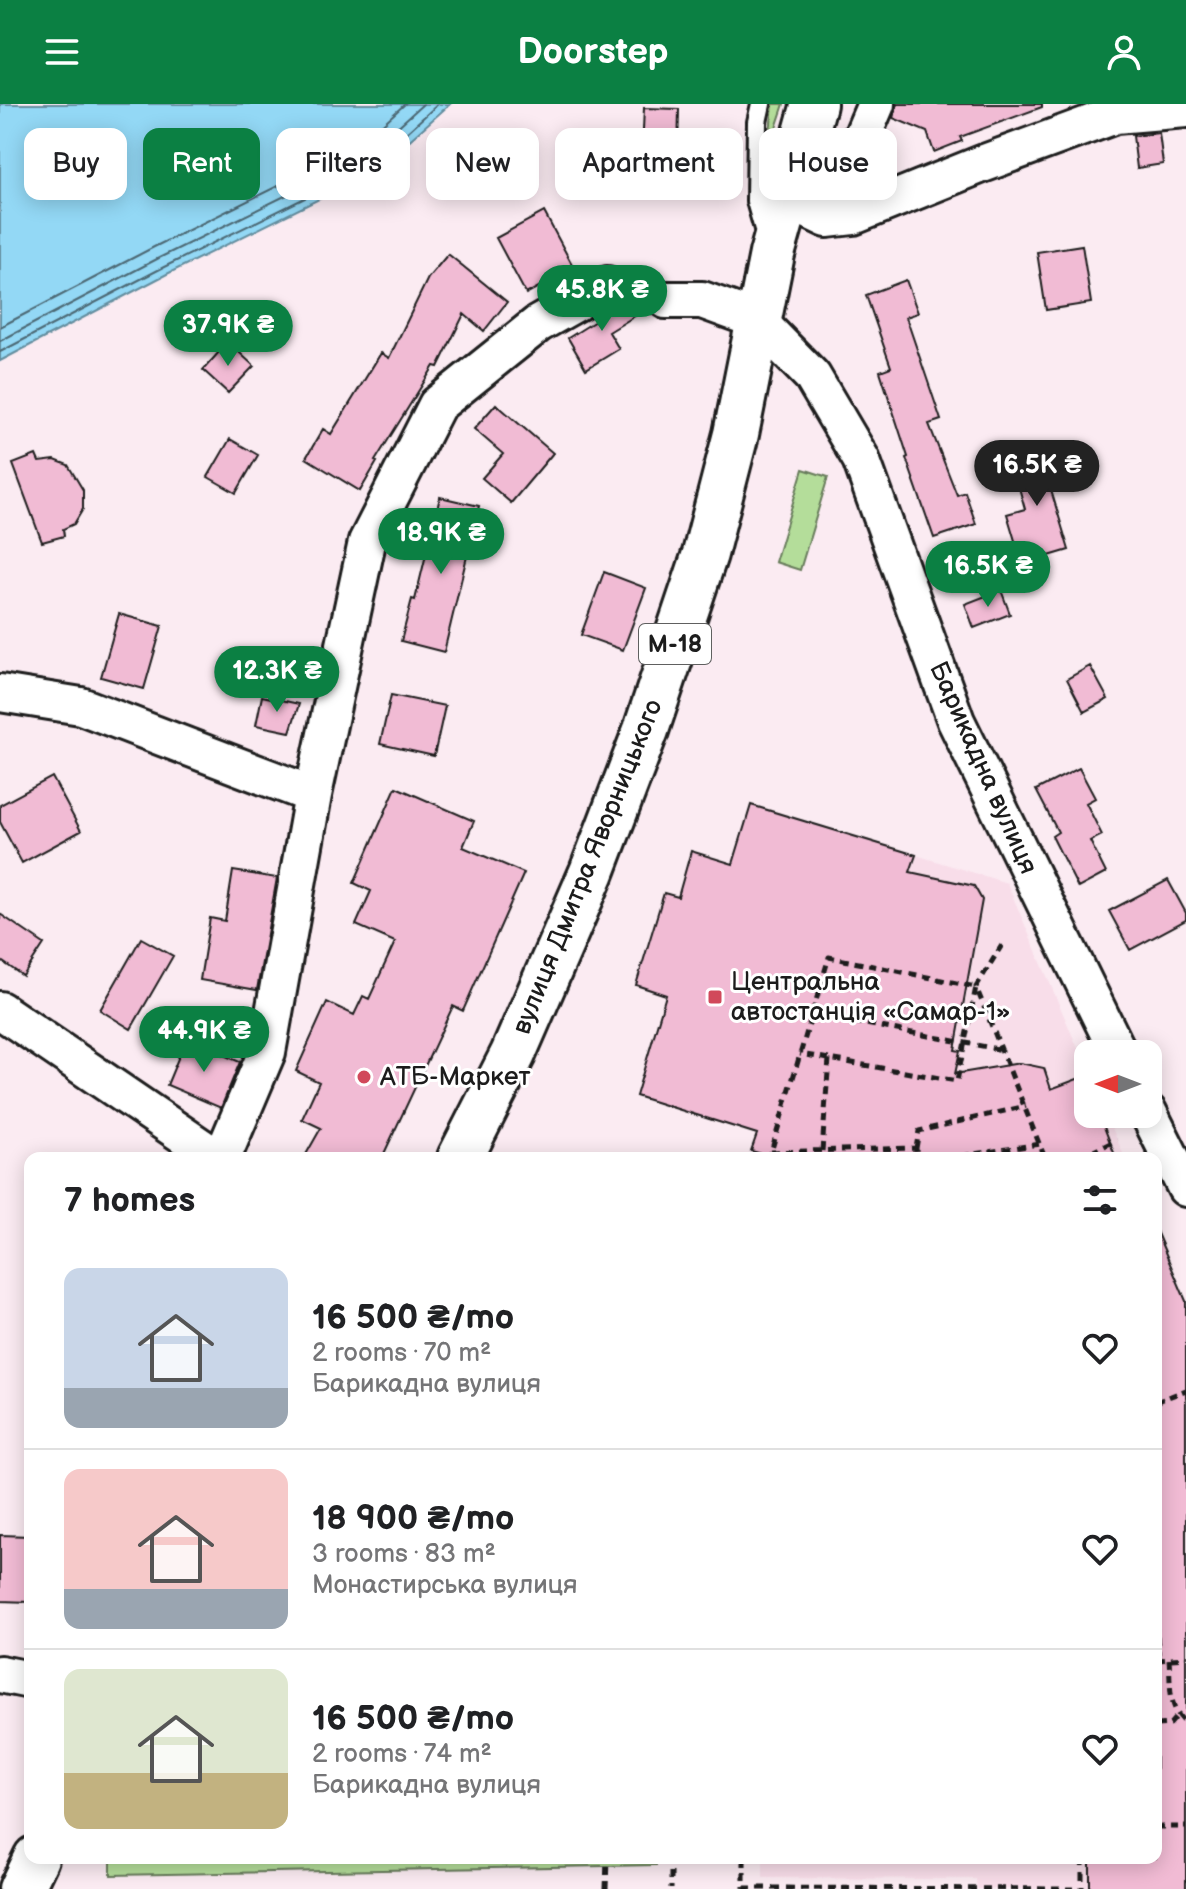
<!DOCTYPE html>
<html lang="en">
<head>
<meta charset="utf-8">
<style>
	body { margin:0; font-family:"Balsamiq Sans",sans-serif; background:#f6f6f6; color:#202124; height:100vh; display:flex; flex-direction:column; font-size:30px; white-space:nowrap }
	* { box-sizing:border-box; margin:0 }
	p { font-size:26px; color:#757577 }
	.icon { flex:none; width:44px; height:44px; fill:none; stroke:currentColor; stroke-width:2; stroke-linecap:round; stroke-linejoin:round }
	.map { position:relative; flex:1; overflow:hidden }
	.details { position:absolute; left:24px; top:1048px; width:1138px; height:712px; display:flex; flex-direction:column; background:#fff; border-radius:16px; box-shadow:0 4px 20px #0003 }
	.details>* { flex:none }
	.banner { position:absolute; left:24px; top:24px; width:1138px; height:72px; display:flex; gap:16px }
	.needle { width:52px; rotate:270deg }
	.tools { position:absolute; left:1074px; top:936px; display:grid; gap:16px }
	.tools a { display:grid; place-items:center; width:88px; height:88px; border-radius:16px; background:#fff; box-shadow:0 4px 20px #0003; font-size:40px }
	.price { position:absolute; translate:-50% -68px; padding:0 18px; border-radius:28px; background:#0b8043; color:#fff; font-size:26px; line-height:52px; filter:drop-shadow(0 2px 4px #0008) }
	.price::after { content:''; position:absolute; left:50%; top:48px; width:24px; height:18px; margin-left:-12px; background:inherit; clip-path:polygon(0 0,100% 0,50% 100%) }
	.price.on { background:#222; color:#fff }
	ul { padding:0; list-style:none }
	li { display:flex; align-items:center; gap:24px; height:200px; padding:0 40px }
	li+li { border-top:2px solid #e0e0e0 }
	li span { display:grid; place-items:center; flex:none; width:224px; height:160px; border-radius:16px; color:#555 }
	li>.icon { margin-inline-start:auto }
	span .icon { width:96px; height:96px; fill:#fffc; stroke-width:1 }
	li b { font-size:34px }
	h2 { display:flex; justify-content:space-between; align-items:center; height:96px; padding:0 40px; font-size:34px }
	.chip { padding:0 28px; border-radius:16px; background:#fff; box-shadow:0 4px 20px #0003; font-size:28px; line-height:72px }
	.chip.on { background:#0b8043; color:#fff }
	header { display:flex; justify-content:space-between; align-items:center; height:104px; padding:0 40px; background:#0b8043; color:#fff; font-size:36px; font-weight:700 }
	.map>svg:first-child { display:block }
	.built { fill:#f8dde9 }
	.green { fill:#b4dd9a; stroke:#687c5b; stroke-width:2 }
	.water { fill:#93d8f5; stroke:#638d9e; stroke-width:2 }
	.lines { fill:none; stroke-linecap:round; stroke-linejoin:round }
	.shore { stroke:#4c6773; stroke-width:2 }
	.building { fill:#f1bbd4; stroke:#1c1c1c; stroke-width:2 }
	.service-casing { stroke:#1c1c1c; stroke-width:24 }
	.minor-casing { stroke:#1c1c1c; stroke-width:42 }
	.trunk-casing { stroke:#1c1c1c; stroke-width:50 }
	.path { stroke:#1c1c1c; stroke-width:5; stroke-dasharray:8 6; stroke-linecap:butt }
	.service { stroke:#fff; stroke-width:18 }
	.minor { stroke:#fff; stroke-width:36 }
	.trunk { stroke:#fff; stroke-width:44 }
	.poi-dot { fill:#d1495b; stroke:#fff; stroke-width:3 }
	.labels { text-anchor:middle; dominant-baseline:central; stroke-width:6; stroke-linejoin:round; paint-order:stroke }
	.shield { fill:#fff; stroke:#606060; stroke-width:2 }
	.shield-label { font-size:24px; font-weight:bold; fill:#1c1c1c }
	.street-label { font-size:26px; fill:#1c1c1c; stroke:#fff }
	.poi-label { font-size:26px; fill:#1c1c1c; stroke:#fff; text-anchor:start }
</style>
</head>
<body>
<header><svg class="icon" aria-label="menu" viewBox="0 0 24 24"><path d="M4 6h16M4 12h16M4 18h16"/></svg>Doorstep<svg class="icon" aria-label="person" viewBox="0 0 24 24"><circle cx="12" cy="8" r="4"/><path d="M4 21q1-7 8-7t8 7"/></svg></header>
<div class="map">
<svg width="1186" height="1785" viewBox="0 0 1186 1785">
	<rect width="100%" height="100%" fill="#fbebf2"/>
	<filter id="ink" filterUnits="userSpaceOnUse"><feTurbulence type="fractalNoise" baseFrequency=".0125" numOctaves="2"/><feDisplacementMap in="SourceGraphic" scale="16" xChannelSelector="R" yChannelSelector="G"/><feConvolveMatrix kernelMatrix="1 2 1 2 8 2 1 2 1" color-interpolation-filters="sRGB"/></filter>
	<g filter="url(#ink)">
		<!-- built -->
		<path class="built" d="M916,751L1007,779L1088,968V1010H1106L1125,1054H757L751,1047L817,829L905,785Z
			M1156,1127L1186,1197V1785H977L976,1775L763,1774V1754H1156Z"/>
		<!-- green -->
		<path class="green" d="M773,0H784L768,48Z
			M803,365L828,373L800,466L775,458Z
			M111,1754H656V1761L111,1771Z"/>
		<!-- water -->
		<path class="water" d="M0,0H450L374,68L167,170L0,257Z"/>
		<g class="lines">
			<!-- shore -->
			<path class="shore" d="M0,223L154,143L357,43L405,0
				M0,237L159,154L364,53L423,0
				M0,248L164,163L370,62L438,0"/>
		</g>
		<!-- building -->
		<path class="building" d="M897,0H1042V3L960,33L962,37L934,48L927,28L893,14Z
			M644,4L679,5L678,50L663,60L642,48Z
			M1159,29L1163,60L1137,64L1133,32Z
			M544,108L574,164L526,190L496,134Z
			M1082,141L1091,199L1046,206L1037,148Z
			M448,150L507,198L484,227L464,210L438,263L434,262L375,357L377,358L360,387L306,354L323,325L331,330L381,249L389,254L428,174Z
			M906,176L918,209L906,213L941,316L929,320L957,391L965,388L976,420L934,434L906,354L908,353L880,267L891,263L866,191Z
			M626,190L638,210L609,228L619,245L586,265L568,234L600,214L598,210L617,199Z
			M228,238L254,262L228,289L203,266Z
			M496,300L553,349L511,399L482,374L503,350L474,325Z
			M230,335L258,351L236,389L208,373Z
			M1054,343L1062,369L1047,373L1069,446L1022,460L1007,410L1025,405L1011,355Z
			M36,351L39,358L55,356L68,361L83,386V405L74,420L63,425L64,432L42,438L13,360Z
			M440,393L479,402L444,548L401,537L412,495L415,496Z
			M604,468L646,484L623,546L581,531Z
			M1001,486L1010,510L974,524L965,500Z
			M119,510L162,522L144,585L101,573Z
			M1090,562L1108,595L1084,608L1067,575Z
			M391,591L445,602L434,652L380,640Z
			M262,592L299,600L290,628L256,621Z
			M1079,664L1095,694L1086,699L1102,731L1090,737L1106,769L1078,784L1052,732L1058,728L1036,686Z
			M52,673L81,727L22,759L0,718V701Z
			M396,683L474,717L463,743L524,769L463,907L453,902L382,1054H304L321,1024L302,1015L319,978L296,967L327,898L354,911L363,892L369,895L395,838L356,821L371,787L354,779Z
			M751,701L916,751L910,768L974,782L982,796L955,946L960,947L955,970L1020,959L1044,964L1051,985L1088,971V1010H1099L1116,1054H778L751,1047L757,1030L636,992L666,891L636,881L664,789L678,793L691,747L733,760Z
			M233,767L277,774L257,886L200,876L210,814L225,817Z
			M1168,776L1186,809V816L1130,846L1109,807Z
			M0,810L44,840L23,872L0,856Z
			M141,834L173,852L131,925L100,906Z
			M186,935L240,958L221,1004L167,981Z
			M1156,1127L1186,1197V1785H1090V1754H1156Z
			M0,1431L30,1432V1498L0,1497Z"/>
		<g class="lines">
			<defs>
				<path id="service" d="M761,0L757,18L756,97L766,132"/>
				<path id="minor" d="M785,95L827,115L853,112L982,60L1115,11L1186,5
					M827,115L876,0
					M666,196H702L757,216L812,272L861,355L956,617L1119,950
					M0,589L81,602L313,691
					M0,906L217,1054
					M1148,1008L1186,1084
					M222,1054L267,948L313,691L367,438L437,301L538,220L607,181
					M0,1570L30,1576"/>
				<path id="trunk" d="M460,1054L513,950L592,768L646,626L705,450L736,330L772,150L814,0
					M21,1785L36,1754"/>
			</defs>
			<!-- service casing -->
			<use href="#service" class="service-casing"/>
			<!-- minor casing -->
			<use href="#minor" class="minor-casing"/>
			<!-- trunk casing -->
			<use href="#trunk" class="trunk-casing"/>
			<!-- path -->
			<path class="path" d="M1002,841L976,883L1045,1054
				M812,910L1003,946
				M916,1044L919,1027L1026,1002
				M822,1047L829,955
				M771,1048L916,1044L917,1054
				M765,1054L771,1048L829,853L976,883L957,977L800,950
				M948,1054L1040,1040
				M1079,1054L1117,1036
				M1156,1298L1186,1286
				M1156,1518L1159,1556
				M1169,1555C1171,1578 1167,1604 1186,1619
				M1157,1556L1186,1554
				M1156,1621L1170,1620L1177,1612
				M1156,1723H1186
				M671,1754V1785
				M744,1754V1784
				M1082,1754V1785
				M744,1784L1082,1785
				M606,1785L607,1754"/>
			<!-- service -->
			<use href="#service" class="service"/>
			<!-- minor -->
			<use href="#minor" class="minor"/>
			<!-- trunk -->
			<use href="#trunk" class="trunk"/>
		</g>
	</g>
	<!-- markers -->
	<g class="poi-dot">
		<rect x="707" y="885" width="16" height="16" rx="4"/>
		<circle cx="364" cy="973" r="8"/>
	</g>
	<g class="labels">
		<!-- shield labels -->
		<rect class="shield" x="639" y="520" width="72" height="40" rx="6"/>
		<g class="shield-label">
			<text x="675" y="540">М-18</text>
		</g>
		<!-- street labels -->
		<g class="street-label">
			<text transform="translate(983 664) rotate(66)">Барикадна вулиця</text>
			<text transform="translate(588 763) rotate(-68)">вулиця Дмитра Яворницького</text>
		</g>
		<!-- poi labels -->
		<g class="poi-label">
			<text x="731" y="878">Центральна<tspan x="731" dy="30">автостанція «Самар-1»</tspan></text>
			<text x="380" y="973">АТБ-Маркет</text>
		</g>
	</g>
</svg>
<div class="tools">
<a><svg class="needle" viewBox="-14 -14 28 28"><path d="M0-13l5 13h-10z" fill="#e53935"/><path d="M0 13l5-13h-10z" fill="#757577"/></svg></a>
</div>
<b class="price" style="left:602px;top:229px">45.8K ₴</b>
<b class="price" style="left:228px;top:264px">37.9K ₴</b>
<b class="price on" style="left:1037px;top:404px">16.5K ₴</b>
<b class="price" style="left:441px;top:472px">18.9K ₴</b>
<b class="price" style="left:988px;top:505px">16.5K ₴</b>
<b class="price" style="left:277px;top:610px">12.3K ₴</b>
<b class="price" style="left:204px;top:970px">44.9K ₴</b>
<div class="banner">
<a class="chip">Buy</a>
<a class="chip on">Rent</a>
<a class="chip">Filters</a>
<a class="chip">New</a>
<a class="chip">Apartment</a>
<a class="chip">House</a>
</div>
<section class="details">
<h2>7 homes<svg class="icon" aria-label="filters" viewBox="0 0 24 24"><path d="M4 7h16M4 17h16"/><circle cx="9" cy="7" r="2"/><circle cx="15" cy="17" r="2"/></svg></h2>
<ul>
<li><span style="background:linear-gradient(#c9d6e8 75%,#9aa5b1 0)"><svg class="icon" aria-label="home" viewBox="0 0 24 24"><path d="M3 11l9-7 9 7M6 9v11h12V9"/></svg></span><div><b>16 500 ₴/mo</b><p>2 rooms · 70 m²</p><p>Барикадна вулиця</p></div><svg class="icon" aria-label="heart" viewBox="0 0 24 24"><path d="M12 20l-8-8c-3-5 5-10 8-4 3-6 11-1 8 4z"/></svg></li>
<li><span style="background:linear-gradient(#f6c9c9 75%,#9aa5b1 0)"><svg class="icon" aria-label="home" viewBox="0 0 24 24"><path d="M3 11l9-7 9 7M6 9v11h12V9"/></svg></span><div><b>18 900 ₴/mo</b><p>3 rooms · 83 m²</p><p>Монастирська вулиця</p></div><svg class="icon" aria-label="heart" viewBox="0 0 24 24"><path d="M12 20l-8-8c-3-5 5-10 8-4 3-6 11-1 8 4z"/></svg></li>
<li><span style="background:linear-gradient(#dfe7d0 65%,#c2b280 0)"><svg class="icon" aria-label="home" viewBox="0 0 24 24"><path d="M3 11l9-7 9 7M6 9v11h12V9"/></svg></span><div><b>16 500 ₴/mo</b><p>2 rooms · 74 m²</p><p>Барикадна вулиця</p></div><svg class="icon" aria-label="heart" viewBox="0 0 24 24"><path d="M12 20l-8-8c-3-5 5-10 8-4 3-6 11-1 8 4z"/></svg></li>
</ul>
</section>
</div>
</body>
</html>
